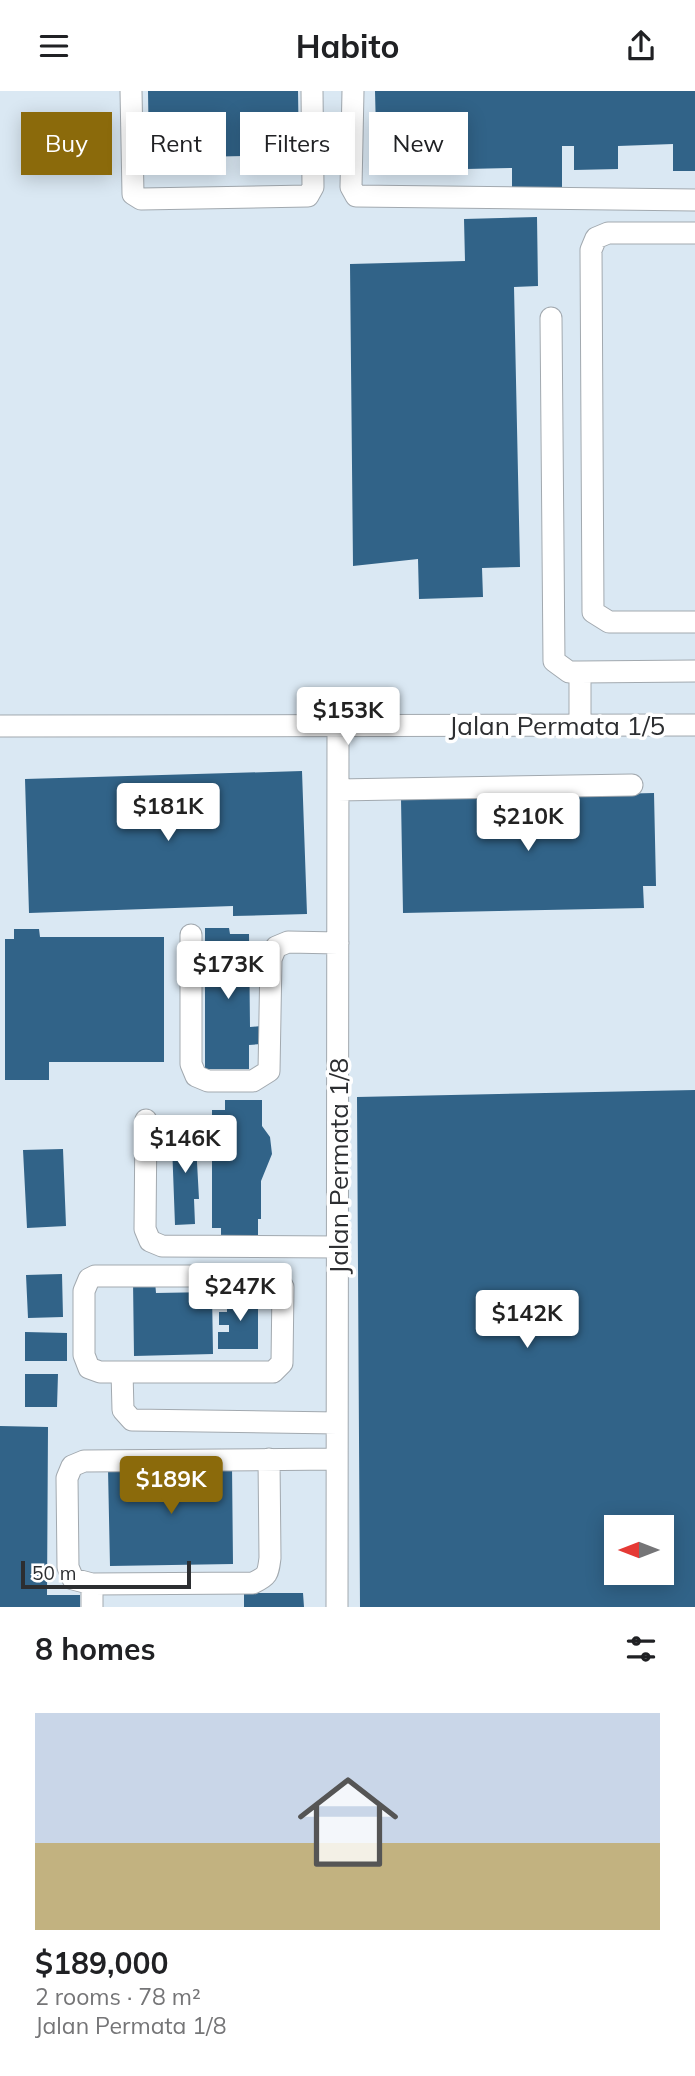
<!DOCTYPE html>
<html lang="en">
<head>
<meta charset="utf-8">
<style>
	body { margin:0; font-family:Mulish,sans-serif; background:#f2f2f2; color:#202124; height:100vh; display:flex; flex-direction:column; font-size:26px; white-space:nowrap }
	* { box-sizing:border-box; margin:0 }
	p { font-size:23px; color:#757577 }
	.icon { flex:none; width:38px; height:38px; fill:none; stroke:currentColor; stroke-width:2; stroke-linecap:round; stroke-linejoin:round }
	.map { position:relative; height:1516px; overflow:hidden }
	.side { display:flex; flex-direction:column; background:#fff; flex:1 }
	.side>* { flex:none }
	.guide { position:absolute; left:21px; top:21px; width:654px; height:63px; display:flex; gap:14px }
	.needle { width:46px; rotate:270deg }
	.tools { position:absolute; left:604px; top:1424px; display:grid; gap:14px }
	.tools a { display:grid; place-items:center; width:70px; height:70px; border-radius:0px; background:#fff; box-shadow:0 4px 18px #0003; font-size:35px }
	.scale { position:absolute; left:21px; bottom:18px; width:170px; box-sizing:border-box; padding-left:7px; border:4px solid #2c2e31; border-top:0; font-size:19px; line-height:24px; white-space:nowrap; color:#2c2e31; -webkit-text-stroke:5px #fff; paint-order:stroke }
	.price { position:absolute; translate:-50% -60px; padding:0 16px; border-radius:7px; background:#fff; color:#222; font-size:23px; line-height:46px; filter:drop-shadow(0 2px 4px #0008) }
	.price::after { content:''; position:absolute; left:50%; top:42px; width:21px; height:16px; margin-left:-10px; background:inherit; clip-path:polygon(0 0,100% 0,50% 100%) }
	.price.selected { background:#8b6a0b; color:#fff }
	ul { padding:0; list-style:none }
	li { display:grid; align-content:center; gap:14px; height:371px; padding:0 35px }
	li span { display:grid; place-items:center; height:217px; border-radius:0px; color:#555 }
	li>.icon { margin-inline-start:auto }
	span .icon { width:126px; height:126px; fill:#fffc; stroke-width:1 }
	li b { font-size:30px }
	h2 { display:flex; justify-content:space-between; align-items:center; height:84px; padding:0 35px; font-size:30px }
	.chip { padding:0 24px; border-radius:0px; background:#fff; box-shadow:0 4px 18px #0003; font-size:24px; line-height:63px }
	.chip.selected { background:#8b6a0b; color:#fff }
	header { display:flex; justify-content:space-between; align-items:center; height:91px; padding:0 35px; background:#fff; font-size:32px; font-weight:700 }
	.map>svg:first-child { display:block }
	.built { fill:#dae8f3; fill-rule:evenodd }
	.building { fill:#316388; fill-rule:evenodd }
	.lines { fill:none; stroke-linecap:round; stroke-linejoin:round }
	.minor-casing { stroke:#a2a9af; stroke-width:23 }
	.minor { stroke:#fff; stroke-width:21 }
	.labels { text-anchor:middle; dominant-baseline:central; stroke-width:7; stroke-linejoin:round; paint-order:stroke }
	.street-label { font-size:26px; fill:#2c2e31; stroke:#fff }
</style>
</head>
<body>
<header><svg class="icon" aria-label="menu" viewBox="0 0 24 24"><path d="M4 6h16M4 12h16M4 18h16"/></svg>Habito<svg class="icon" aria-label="share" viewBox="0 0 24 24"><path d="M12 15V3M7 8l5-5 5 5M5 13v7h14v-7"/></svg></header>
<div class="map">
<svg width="695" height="1516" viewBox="0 0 695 1516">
	<rect width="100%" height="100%" fill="#ecf3f9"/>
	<!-- built -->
	<path class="built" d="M0,0H695V1516H0ZM616,1437H662V1482H616Z"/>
	<!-- building -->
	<path class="building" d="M148,0H298L299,64L149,67Z
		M375,0H695V80H673V53L618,55V78L574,79V55H562V96L512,97V77L377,80Z
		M537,126L538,195L514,196L520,476L482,477L483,506L419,508L418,468L353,475L350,173L465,170L464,128Z
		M302,680L307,823L233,825V815L29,822L25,688Z
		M654,702L656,795H643L644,817L403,822L401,708Z
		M205,837H229L230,843H249L250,936L261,935V953L249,954V978H205Z
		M14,838H39L40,846H164V971H49V989H5V848H14Z
		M695,999V1516H360L357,1006ZM616,1437H662V1482H616Z
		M225,1009H262V1035L270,1046L272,1063L261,1090V1128H258V1146H221V1137H212V1019H225Z
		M192,1031V1053H196L199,1108H194L195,1133L175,1134L172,1053H177L176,1032Z
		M63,1058L66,1135L27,1137L23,1059Z
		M62,1183L63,1226L28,1227L26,1184Z
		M133,1190H155L156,1202L212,1201L213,1263L134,1265Z
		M227,1204H258V1258H218V1241H229V1234H219V1221H227Z
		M25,1241L67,1242V1270H25Z
		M25,1283H58L57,1316H25Z
		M0,1335L48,1336L47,1504H80V1516H0Z
		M232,1375L233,1473L110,1475L108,1378Z
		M244,1502H303L304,1516H244Z"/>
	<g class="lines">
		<defs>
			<path id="minor" d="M131,0L133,103L141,108L308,105L313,96L312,0
				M353,0L351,96L356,105L695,109
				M695,142H608L596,147L591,159L593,521L609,531H695
				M551,227L554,570L569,581H580
				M580,634V581L695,580
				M0,635L695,634
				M338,699L632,694
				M191,844V973L196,985L208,990H253L269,980L271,868L276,856L288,851L338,852
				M146,1029L145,1138L150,1150L162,1155L338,1156
				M95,1185H267L279,1190L283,1196L282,1272L273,1281H100L89,1277L84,1264V1200L89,1188Z
				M122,1281L123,1319L132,1329L337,1332
				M269,1368L270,1467C268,1483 268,1485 253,1492L92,1493L73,1488L68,1476L67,1387L72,1375L84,1370L337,1368
				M92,1493V1516
				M337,1516L338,635"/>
		</defs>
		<!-- minor casing -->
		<use href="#minor" class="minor-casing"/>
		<!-- minor -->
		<use href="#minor" class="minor"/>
	</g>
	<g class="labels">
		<!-- street labels -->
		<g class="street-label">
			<text x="557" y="634">Jalan Permata 1/5</text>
			<text transform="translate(338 1075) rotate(-90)">Jalan Permata 1/8</text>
		</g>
	</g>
</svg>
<div class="tools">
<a><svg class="needle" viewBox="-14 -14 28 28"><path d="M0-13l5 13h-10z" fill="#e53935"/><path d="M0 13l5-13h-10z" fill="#757577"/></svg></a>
</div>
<div class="scale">50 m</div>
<b class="price" style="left:348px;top:656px">$153K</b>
<b class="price" style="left:168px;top:752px">$181K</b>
<b class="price" style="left:528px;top:762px">$210K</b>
<b class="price" style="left:228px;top:910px">$173K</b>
<b class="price" style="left:185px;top:1084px">$146K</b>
<b class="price" style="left:240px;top:1232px">$247K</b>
<b class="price" style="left:527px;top:1259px">$142K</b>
<b class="price selected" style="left:171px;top:1425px">$189K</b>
<div class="guide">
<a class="chip selected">Buy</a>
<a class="chip">Rent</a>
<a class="chip">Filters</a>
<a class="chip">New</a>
</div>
</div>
<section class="side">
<h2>8 homes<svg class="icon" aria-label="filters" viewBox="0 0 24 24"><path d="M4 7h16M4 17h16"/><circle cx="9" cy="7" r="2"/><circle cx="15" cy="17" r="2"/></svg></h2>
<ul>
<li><span style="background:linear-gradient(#c9d6e8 60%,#c2b280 0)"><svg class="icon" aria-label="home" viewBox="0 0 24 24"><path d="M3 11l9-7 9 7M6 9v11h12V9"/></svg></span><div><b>$189,000</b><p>2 rooms · 78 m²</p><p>Jalan Permata 1/8</p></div></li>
</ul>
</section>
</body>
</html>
